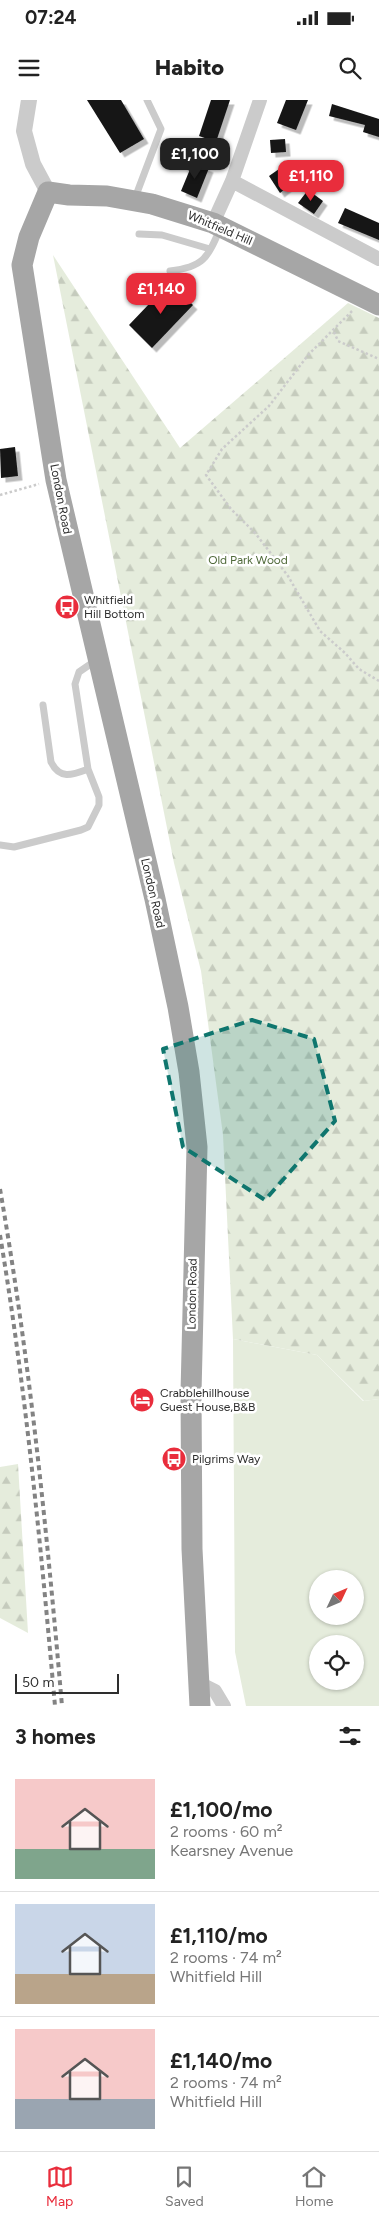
<!DOCTYPE html>
<html lang="en">
<head>
<meta charset="utf-8">
<style>
	body { margin:0; font-family:Figtree,sans-serif; background:#f2f2f2; color:#222; height:100vh; display:flex; flex-direction:column; font-size:19px; white-space:nowrap }
	* { box-sizing:border-box; margin:0 }
	p { font-size:16px; color:#767676 }
	.icon { flex:none; width:28px; height:28px; fill:none; stroke:currentColor; stroke-width:2; stroke-linecap:round; stroke-linejoin:round }
	.map { position:relative; height:1606px; overflow:hidden }
	.side { display:flex; flex-direction:column; background:#fff; flex:1 }
	.side>* { flex:none }
	.needle { width:32px; rotate:46deg }
	.tools { position:absolute; left:309px; top:1470px; display:grid; gap:10px }
	.tools a { display:grid; place-items:center; width:55px; height:55px; border-radius:50%; background:#fff; box-shadow:0 1px 4px #0004; font-size:25px }
	.scale { position:absolute; left:15px; bottom:12px; width:104px; box-sizing:border-box; padding-left:5px; border:2px solid #2e2e2e; border-top:0; font-size:14px; line-height:18px; white-space:nowrap; color:#2e2e2e; -webkit-text-stroke:4px #fff; paint-order:stroke }
	.price { position:absolute; translate:-50% -42px; padding:0 11px; border-radius:10px; background:#e92d3c; color:#fff; font-size:16px; line-height:32px; filter:drop-shadow(0 1px 2px #0008) }
	.price::after { content:''; position:absolute; left:50%; top:30px; width:15px; height:11px; margin-left:-8px; background:inherit; clip-path:polygon(0 0,100% 0,50% 100%) }
	.price.selected { background:#222; color:#fff }
	ul { padding:0; list-style:none }
	li { display:flex; align-items:center; gap:15px; height:125px; padding:0 15px }
	li+li { border-top:1px solid #e0e0e0 }
	li span { display:grid; place-items:center; flex:none; width:140px; height:100px; border-radius:0px; color:#555 }
	li>.icon { margin-inline-start:auto }
	span .icon { width:60px; height:60px; fill:#fffc; stroke-width:1 }
	li b { font-size:21px }
	h2 { display:flex; justify-content:space-between; align-items:center; height:60px; padding:0 15px; font-size:21px }
	.status { display:flex; justify-content:space-between; align-items:center; height:35px; padding:0 25px; background:#fff; direction:ltr }
	.status svg { height:14px; fill:currentColor }
	header { display:flex; justify-content:space-between; align-items:center; height:65px; padding:0 15px; background:#fff; font-size:22px; font-weight:800 }
	.tab-bar { display:flex; justify-content:space-around; align-items:center; height:70px; border-top:1px solid #e0e0e0; background:#fff; font-size:14px; color:#767676 }
	.tab-bar a { display:grid; justify-items:center; gap:2px }
	.tab-bar .selected { color:#e92d3c }
	.map>svg:first-child { display:block }
	.green { fill:#e5ecdc; fill-rule:evenodd }
	.forest { fill:url(#forest-firs) }
	.building { fill:#151515; filter:url(#shadow) }
	.lines { fill:none; stroke-linecap:round; stroke-linejoin:round }
	.path { stroke:#cbcbcb; stroke-width:2.5; stroke-dasharray:2.5 2.5; stroke-linecap:butt }
	.service { stroke:#cbcbcb; stroke-width:7 }
	.minor { stroke:#cbcbcb; stroke-width:14 }
	.tertiary { stroke:#cbcbcb; stroke-width:16 }
	.primary { stroke:#a6a6a6; stroke-width:21 }
	.rail { stroke:#838383; stroke-width:4; stroke-dasharray:5 4; stroke-linecap:butt }
	.marked { fill:#0f766e; fill-opacity:0.2; stroke:#0f766e; stroke-width:4; stroke-dasharray:10 6; stroke-linejoin:round }
	.labels { text-anchor:middle; dominant-baseline:central; stroke-width:5; stroke-linejoin:round; paint-order:stroke }
	.street-label { font-size:12px; fill:#2e2e2e; stroke:#fff }
	.park-label { font-size:12px; fill:#516b3b; stroke:#fff }
	.poi-label { font-size:12px; fill:#2e2e2e; stroke:#fff; text-anchor:start }
</style>
</head>
<body>
<div class="status"><b>07:24</b><svg viewBox="0 0 49 12"><path d="M0 12V9h3v3zM5 12V6h3v6zM10 12V3h3v9zM15 12V0h3v12zM26 1h20v11H26zM47 4h2v5h-2z"/></svg></div>
<header><svg class="icon" aria-label="menu" viewBox="0 0 24 24"><path d="M4 6h16M4 12h16M4 18h16"/></svg>Habito<svg class="icon" aria-label="search" viewBox="0 0 24 24"><circle cx="10" cy="10" r="6"/><path d="M15 15l6 6"/></svg></header>
<div class="map">
<svg width="379" height="1606" viewBox="0 0 379 1606">
	<defs>
		<pattern id="forest-firs" width="22" height="20" patternUnits="userSpaceOnUse" patternTransform="scale(1.25)"><rect width="22" height="20" fill="#e5ecdc"/><path d="M5 1l3.5 6h-7zM16 11l3.5 6h-7z" fill="#c5cbbd"/></pattern>
		<filter id="shadow"><feDropShadow dx="4.5" dy="4.5" stdDeviation="0" flood-color="#0004"/></filter>
	</defs>
	<rect width="100%" height="100%" fill="#fff"/>
	<!-- green -->
	<path class="green" d="M233,1239L317,1255L363,1301L379,1299V1606H246L235,1552ZM318,1479H355V1516H318ZM318,1544H355V1581H318Z"/>
	<!-- forest -->
	<path class="forest" d="M53,155L180,348L348,203L379,218V1299L364,1301L317,1255L233,1239L223,1035L201,871L174,763Z
		M18,1364L28,1533L0,1518V1367Z"/>
	<!-- building -->
	<path class="building" d="M87,0H121L144,39L120,53Z
		M211,0H230L216,42L199,36Z
		M286,0H308L296,30L277,23Z
		M332,4L379,19V37L363,32L365,25L329,16Z
		M285,39L286,52L271,53L270,40Z
		M193,62L209,68L197,98L181,91Z
		M279,69L290,85L280,93L269,76Z
		M308,90L323,101L314,114L298,103Z
		M345,108L379,123V140L338,123Z
		M169,183L193,205L152,248L129,225Z
		M15,347L18,376L1,378L0,349Z"/>
	<g class="lines">
		<!-- path -->
		<path class="path" d="M352,211L309,254L269,306L222,349L206,375L231,409L256,434L288,476L320,531L345,553L359,569L379,581
			M334,232L338,241L379,259
			M0,395L39,384"/>
		<!-- service -->
		<path class="service" d="M135,98L161,29L147,0
			M139,134L162,135L210,149
			M170,171C203,167 207,159 220,129
			M43,605L51,662C60,680 72,675 88,669
			M0,745L14,747L81,730L88,727L99,705V697L88,669L75,584L79,572L95,561"/>
		<!-- minor -->
		<path class="minor" d="M232,81L379,159
			M213,123L232,81L260,0
			M199,1583L215,1591L224,1606"/>
		<!-- tertiary -->
		<path class="tertiary" d="M29,0L24,31L33,64L48,92"/>
		<!-- primary -->
		<path class="primary" d="M200,1606L192,1449L191,1293L197,1047L189,972L178,907L155,799L56,380L22,165L29,137L48,92L69,95L107,96L152,104L213,123L379,205"/>
		<!-- rail -->
		<path class="rail" d="M0,1089C30,1261 47,1433 62,1606
			M0,1135C26,1291 41,1448 55,1606"/>
	</g>
	<!-- marked area -->
	<path class="marked" d="M252,920L314,939L335,1021L265,1100L183,1047L163,949Z"/>
	<!-- icons -->
	<defs>
		<symbol id="bus-disc" viewBox="-11 -11 22 22"><circle r="9.5" fill="#e92d3c" stroke="#fff"/><path d="M-5-6H5V4H4V6H2V4H-2V6H-4V4H-5ZM-3.5-4V0h7V-4ZM-3.5 1.2v1.5H-2V1.2ZM2 1.2v1.5H3.5V1.2Z" fill="#fff"/></symbol>
		<symbol id="hotel-disc" viewBox="-11 -11 22 22"><circle r="9.5" fill="#e92d3c" stroke="#fff"/><path d="M-6-4.5h1.5V1H6V5H4.5V3h-9V5H-6ZM-4 0a1.8 1.8 0 1 1 3.6 0ZM.5 0V-2.5h3Q6-2.5 6 0Z" fill="#fff"/></symbol>
	</defs>
	<g fill-rule="evenodd">
		<use href="#bus-disc" x="53" y="493" width="28" height="28"/>
		<use href="#hotel-disc" x="128" y="1286" width="28" height="28"/>
		<use href="#bus-disc" x="160" y="1345" width="28" height="28"/>
	</g>
	<g class="labels">
		<!-- street labels -->
		<g class="street-label">
			<text transform="translate(220 128) rotate(23)">Whitfield Hill</text>
			<text transform="translate(61 399) rotate(79)">London Road</text>
			<text transform="translate(153 793) rotate(77)">London Road</text>
			<text transform="translate(192 1194) rotate(-89)">London Road</text>
		</g>
		<!-- park labels -->
		<g class="park-label">
			<text x="248" y="460">Old Park Wood</text>
		</g>
		<!-- poi labels -->
		<g class="poi-label">
			<text x="84" y="500">Whitfield<tspan x="84" dy="14">Hill Bottom</tspan></text>
			<text x="160" y="1293">Crabblehillhouse<tspan x="160" dy="14">Guest House,B&amp;B</tspan></text>
			<text x="192" y="1359">Pilgrims Way</text>
		</g>
	</g>
</svg>
<div class="tools">
<a><svg class="needle" viewBox="-14 -14 28 28"><path d="M0-13l5 13h-10z" fill="#e53935"/><path d="M0 13l5-13h-10z" fill="#767676"/></svg></a>
<a><svg class="icon" aria-label="locate" viewBox="0 0 24 24"><circle cx="12" cy="12" r="6"/><path d="M12 2v4M12 18v4M2 12h4M18 12h4"/></svg></a>
</div>
<div class="scale">50 m</div>
<b class="price selected" style="left:195px;top:80px">£1,100</b>
<b class="price" style="left:311px;top:102px">£1,110</b>
<b class="price" style="left:161px;top:215px">£1,140</b>
</div>
<section class="side">
<h2>3 homes<svg class="icon" aria-label="filters" viewBox="0 0 24 24"><path d="M4 7h16M4 17h16"/><circle cx="9" cy="7" r="2"/><circle cx="15" cy="17" r="2"/></svg></h2>
<ul>
<li><span style="background:linear-gradient(#f6c9c9 70%,#7fa58c 0)"><svg class="icon" aria-label="home" viewBox="0 0 24 24"><path d="M3 11l9-7 9 7M6 9v11h12V9"/></svg></span><div><b>£1,100/mo</b><p>2 rooms · 60 m²</p><p>Kearsney Avenue</p></div></li>
<li><span style="background:linear-gradient(#c9d6e8 70%,#b9a48a 0)"><svg class="icon" aria-label="home" viewBox="0 0 24 24"><path d="M3 11l9-7 9 7M6 9v11h12V9"/></svg></span><div><b>£1,110/mo</b><p>2 rooms · 74 m²</p><p>Whitfield Hill</p></div></li>
<li><span style="background:linear-gradient(#f6c9c9 70%,#9aa5b1 0)"><svg class="icon" aria-label="home" viewBox="0 0 24 24"><path d="M3 11l9-7 9 7M6 9v11h12V9"/></svg></span><div><b>£1,140/mo</b><p>2 rooms · 74 m²</p><p>Whitfield Hill</p></div></li>
</ul>
</section>
<nav class="tab-bar">
<a class="selected"><svg class="icon" aria-label="map" viewBox="0 0 24 24"><path d="M3 6l6-2 6 2 6-2v14l-6 2-6-2-6 2zM9 4v14M15 6v14"/></svg>Map</a>
<a><svg class="icon" aria-label="saved" viewBox="0 0 24 24"><path d="M7 4h10v16l-5-4-5 4z"/></svg>Saved</a>
<a><svg class="icon" aria-label="home" viewBox="0 0 24 24"><path d="M3 11l9-7 9 7M6 9v11h12V9"/></svg>Home</a>
</nav>
</body>
</html>
